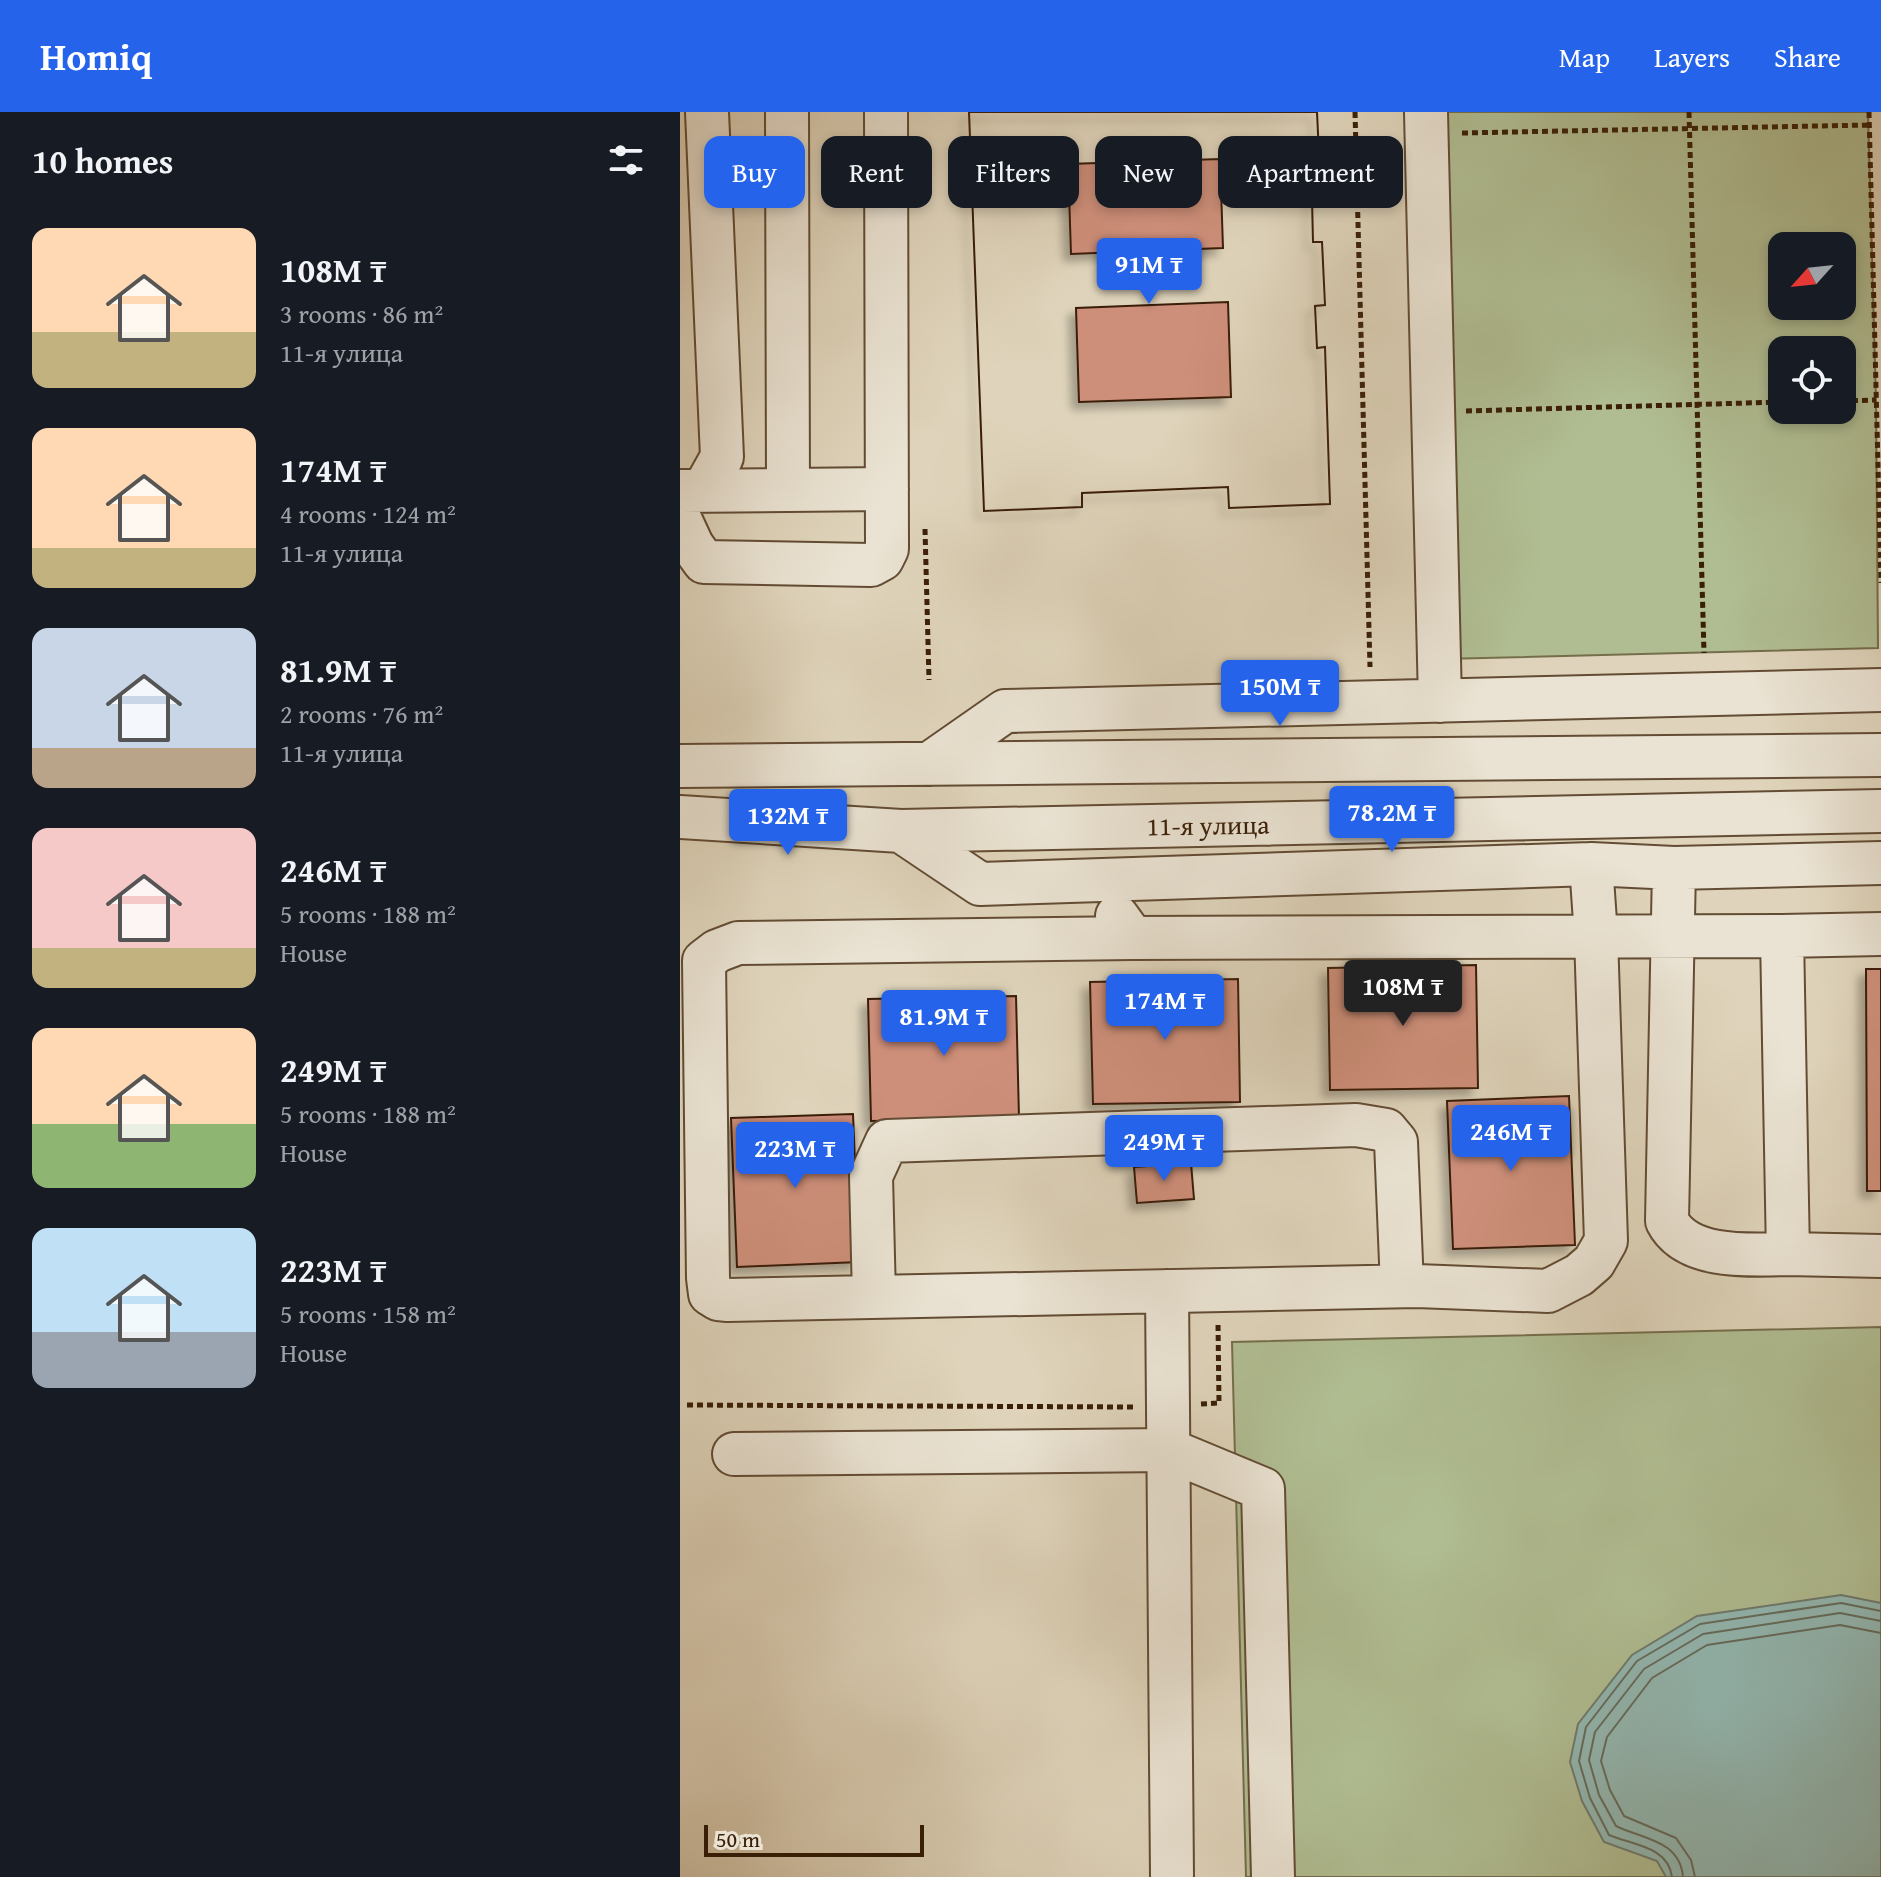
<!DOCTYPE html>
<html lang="en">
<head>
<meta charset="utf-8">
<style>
	body { margin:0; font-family:"Gentium Book Plus",serif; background:#242831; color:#f1f3f6; height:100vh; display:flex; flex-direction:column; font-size:30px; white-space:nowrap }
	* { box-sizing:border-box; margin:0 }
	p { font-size:26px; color:#9ea1a6 }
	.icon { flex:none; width:44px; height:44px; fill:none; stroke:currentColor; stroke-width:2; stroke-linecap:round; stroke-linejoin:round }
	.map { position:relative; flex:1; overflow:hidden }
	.side { display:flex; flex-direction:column; background:#171b24; width:680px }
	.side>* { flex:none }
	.banner { position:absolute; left:24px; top:24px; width:760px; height:72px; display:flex; gap:16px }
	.needle { width:52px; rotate:243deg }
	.fabs { position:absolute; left:1088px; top:120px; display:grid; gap:16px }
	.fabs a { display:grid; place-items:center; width:88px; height:88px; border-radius:16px; background:#171b24; box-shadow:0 4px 12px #0003; font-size:40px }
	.scale { position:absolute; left:24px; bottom:20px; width:220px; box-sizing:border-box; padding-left:8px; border:4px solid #3a1f07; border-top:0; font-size:22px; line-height:28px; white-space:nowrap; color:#3a1f07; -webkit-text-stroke:6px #eae3d3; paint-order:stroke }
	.price { position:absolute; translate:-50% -68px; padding:0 18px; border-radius:8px; background:#2563eb; color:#fff; font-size:26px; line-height:52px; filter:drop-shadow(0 2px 4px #0008) }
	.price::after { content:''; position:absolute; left:50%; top:48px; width:24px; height:18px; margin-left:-12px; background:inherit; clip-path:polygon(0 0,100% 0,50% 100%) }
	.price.current { background:#222; color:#fff }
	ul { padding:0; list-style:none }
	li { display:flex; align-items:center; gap:24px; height:200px; padding:0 32px }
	li span { display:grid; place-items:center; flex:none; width:224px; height:160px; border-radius:16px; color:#555 }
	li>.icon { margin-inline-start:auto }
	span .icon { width:96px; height:96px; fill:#fffc; stroke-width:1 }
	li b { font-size:34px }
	h2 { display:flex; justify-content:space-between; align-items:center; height:96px; padding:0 32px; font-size:34px }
	.chip { padding:0 28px; border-radius:16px; background:#171b24; box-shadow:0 4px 12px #0003; font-size:28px; line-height:72px }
	.chip.current { background:#2563eb; color:#fff }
	header { display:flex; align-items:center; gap:48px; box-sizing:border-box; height:112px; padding:0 40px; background:#2563eb; color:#fff }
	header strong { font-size:38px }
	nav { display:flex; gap:44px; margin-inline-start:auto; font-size:28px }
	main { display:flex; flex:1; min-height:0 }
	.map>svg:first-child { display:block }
	.green { fill:#b0bd92; stroke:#756e4c; stroke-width:2; fill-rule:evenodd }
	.water { fill:#93b8b2; stroke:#6f7b6e; stroke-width:2 }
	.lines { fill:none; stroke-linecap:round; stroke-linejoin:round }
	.shore { stroke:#666c5c; stroke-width:2 }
	.building { fill:#ce8f7a; stroke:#3a1f07; stroke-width:2; fill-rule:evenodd; filter:url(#shadow) }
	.minor-casing { stroke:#634c34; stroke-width:46 }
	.path { stroke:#3a1f07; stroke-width:5; stroke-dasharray:6 4; stroke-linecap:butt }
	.minor { stroke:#eae3d3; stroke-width:42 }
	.labels { text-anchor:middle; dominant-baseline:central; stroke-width:6; stroke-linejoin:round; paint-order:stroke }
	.street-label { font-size:26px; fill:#3a1f07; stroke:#eae3d3 }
</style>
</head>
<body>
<header>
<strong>Homiq</strong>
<nav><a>Map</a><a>Layers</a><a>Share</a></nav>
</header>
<main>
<section class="side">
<h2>10 homes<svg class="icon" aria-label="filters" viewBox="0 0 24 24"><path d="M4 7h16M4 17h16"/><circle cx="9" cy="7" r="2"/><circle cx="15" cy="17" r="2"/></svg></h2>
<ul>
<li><span style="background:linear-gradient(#ffd9b3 65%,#c2b280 0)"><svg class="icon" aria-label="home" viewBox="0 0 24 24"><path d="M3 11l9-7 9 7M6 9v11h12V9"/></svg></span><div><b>108M ₸</b><p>3 rooms · 86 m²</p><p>11-я улица</p></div></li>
<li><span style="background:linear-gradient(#ffd9b3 75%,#c2b280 0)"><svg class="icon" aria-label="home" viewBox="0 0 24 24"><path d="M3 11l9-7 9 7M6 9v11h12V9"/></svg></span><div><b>174M ₸</b><p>4 rooms · 124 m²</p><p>11-я улица</p></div></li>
<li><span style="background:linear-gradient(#c9d6e8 75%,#b9a48a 0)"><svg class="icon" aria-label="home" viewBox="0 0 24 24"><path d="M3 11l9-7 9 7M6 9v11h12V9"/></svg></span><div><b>81.9M ₸</b><p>2 rooms · 76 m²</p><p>11-я улица</p></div></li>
<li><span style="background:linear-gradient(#f6c9c9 75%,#c2b280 0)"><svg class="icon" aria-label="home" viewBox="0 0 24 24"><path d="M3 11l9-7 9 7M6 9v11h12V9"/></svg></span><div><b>246M ₸</b><p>5 rooms · 188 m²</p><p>House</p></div></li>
<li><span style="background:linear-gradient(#ffd9b3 60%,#8fb573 0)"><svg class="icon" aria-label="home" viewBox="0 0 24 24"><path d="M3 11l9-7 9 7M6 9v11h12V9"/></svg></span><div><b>249M ₸</b><p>5 rooms · 188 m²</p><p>House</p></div></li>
<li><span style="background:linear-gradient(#bfe0f5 65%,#9aa5b1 0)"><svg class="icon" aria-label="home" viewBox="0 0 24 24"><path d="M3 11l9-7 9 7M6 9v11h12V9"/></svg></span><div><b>223M ₸</b><p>5 rooms · 158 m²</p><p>House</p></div></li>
</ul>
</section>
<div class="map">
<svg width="1201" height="1765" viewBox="0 0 1201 1765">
	<defs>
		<filter id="shadow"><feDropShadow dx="-7" dy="7" stdDeviation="4" flood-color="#0004"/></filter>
	</defs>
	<rect width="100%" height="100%" fill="#dfd4bb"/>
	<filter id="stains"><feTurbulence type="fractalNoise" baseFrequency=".0025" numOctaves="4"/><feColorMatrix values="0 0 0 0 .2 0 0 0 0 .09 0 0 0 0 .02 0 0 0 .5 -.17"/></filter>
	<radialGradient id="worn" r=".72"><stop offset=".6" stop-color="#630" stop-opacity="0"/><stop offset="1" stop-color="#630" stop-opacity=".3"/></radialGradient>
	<!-- green -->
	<path class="green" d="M746,0H1188L1196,288L1198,536L762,547ZM1102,134H1162V194H1102ZM1102,238H1162V298H1102Z
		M1201,1215V1765H566L552,1230Z"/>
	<!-- water -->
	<path class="water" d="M1161,1483L1201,1491V1765H986L977,1749L924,1730L902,1689L890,1650L898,1612L952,1543L1017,1504Z"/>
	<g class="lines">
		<!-- shore -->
		<path class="shore" d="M992,1765C988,1734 952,1733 929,1723L910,1686L899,1649L906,1615L957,1549L1020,1512L1161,1491L1201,1499
			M1003,1765C1000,1728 962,1727 936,1714L919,1683L909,1648L915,1620L964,1557L1023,1522L1160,1501L1201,1509
			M1015,1765L1011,1748L996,1726L944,1704L930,1678L921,1649L927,1625L972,1566L1027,1533L1160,1513L1201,1521"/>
	</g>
	<!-- building -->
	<path class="building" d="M289,0H637L641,87H632L633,130H642L645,193L635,194L637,236L645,235L650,392L549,396L548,375L402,381V395L304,399ZM540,47L543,136L391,142L388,52ZM548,190L551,285L399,290L396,196Z
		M289,0H637L641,87H632L633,130H642L645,193L635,194L637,236L645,235L650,392L549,396L548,375L402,381V395L304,399Z
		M796,853L798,976L650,978L648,856Z
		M1186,857H1201V1079H1187Z
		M558,867L560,990L413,992L410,870Z
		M336,884L339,1006L191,1009L188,887Z
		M889,984L895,1133L773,1137L767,989Z
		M173,1002L179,1150L57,1155L51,1006Z
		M511,1051L514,1087L457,1091L454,1055Z"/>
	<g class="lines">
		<defs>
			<path id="minor" d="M107,0L108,378
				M746,0L760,589
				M1,379L207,377
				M23,379L42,345L27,0
				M0,407L12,433L24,450L191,453L202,447L207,437L206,0
				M249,652L325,599L1201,578
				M0,654L1201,643
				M0,705L221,719L1201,699
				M221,719L300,772L911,752L994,756L1201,751
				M994,756L987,1109C1007,1148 1070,1143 1108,1142
				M437,804L453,826L1102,824
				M1201,822L1102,824L1108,1142L1201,1144
				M453,826L58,831L37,839L24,849L28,1166L30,1182L38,1187L48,1188L737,1174L868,1179L899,1163L914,1150L926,1129L916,824L911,752
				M487,1179L492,1765
				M194,1185L191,1064L207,1029L676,1013L706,1018L716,1030L722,1174
				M54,1342L489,1338L583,1377L593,1765"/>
		</defs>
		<!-- minor casing -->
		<use href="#minor" class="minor-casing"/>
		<!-- path -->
		<path class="path" d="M675,0L690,555
			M1009,0L1024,541
			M1189,0L1201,471
			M782,21L1189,13
			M1162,289L1196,288
			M786,299L1102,290
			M245,417L249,568
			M521,1292L539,1291L538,1211
			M7,1293L455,1295"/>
		<!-- minor -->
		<use href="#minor" class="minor"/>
	</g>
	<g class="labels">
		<!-- street labels -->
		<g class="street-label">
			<text transform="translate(528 713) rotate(-1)">11-я улица</text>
		</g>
	</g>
	<rect width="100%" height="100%" filter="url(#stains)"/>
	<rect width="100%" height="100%" fill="url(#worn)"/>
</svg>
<div class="fabs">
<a><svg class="needle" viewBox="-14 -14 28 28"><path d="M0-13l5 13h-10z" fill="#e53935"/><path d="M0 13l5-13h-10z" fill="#9ea1a6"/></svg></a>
<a><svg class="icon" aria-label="locate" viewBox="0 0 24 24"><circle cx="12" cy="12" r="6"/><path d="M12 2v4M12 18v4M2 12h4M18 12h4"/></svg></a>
</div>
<div class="scale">50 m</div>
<b class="price" style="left:469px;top:194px">91M ₸</b>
<b class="price" style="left:600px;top:616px">150M ₸</b>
<b class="price" style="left:712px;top:742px">78.2M ₸</b>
<b class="price" style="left:108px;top:745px">132M ₸</b>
<b class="price current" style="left:723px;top:916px">108M ₸</b>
<b class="price" style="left:485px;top:930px">174M ₸</b>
<b class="price" style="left:264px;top:946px">81.9M ₸</b>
<b class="price" style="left:831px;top:1061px">246M ₸</b>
<b class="price" style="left:484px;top:1071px">249M ₸</b>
<b class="price" style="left:115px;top:1078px">223M ₸</b>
<div class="banner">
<a class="chip current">Buy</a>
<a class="chip">Rent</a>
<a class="chip">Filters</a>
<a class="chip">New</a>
<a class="chip">Apartment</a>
</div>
</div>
</main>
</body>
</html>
